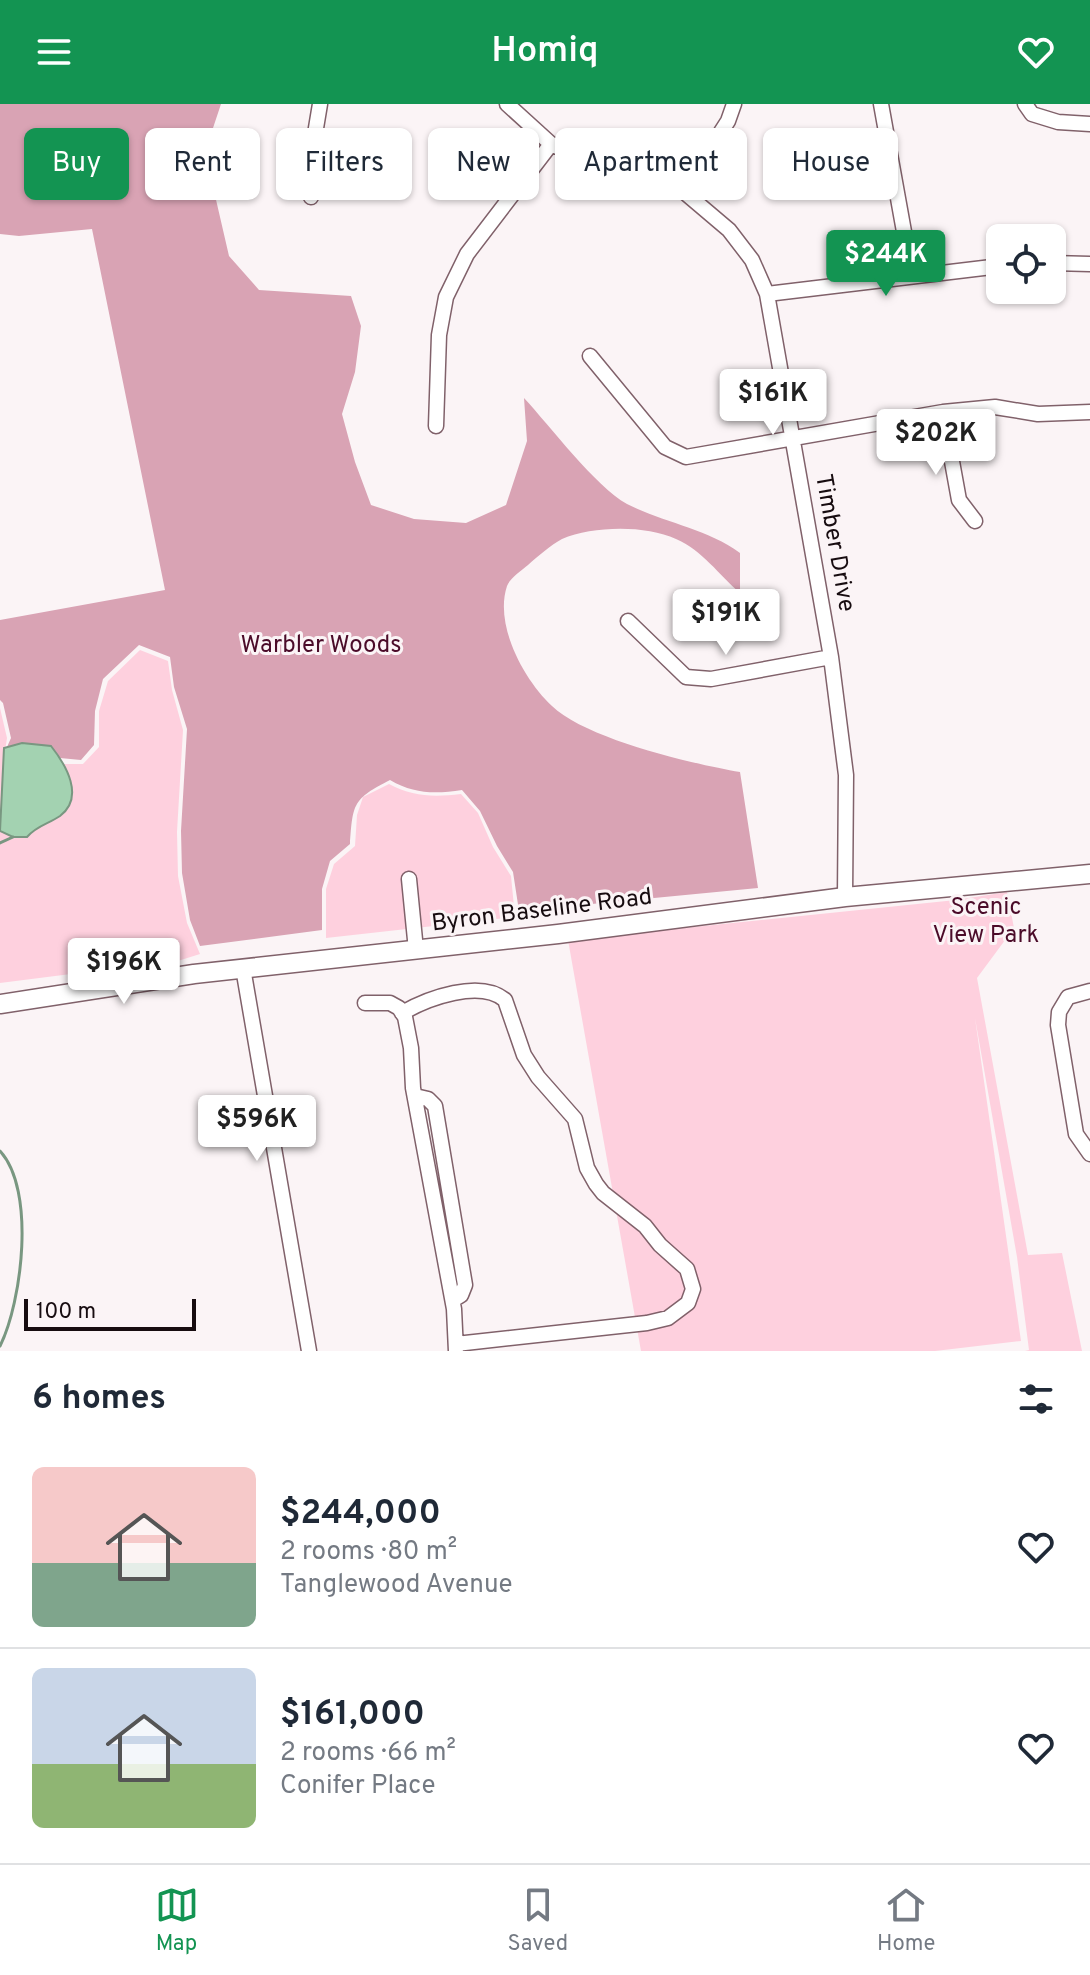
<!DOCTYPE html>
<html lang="en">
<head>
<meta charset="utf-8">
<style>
	body { margin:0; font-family:Overpass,sans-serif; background:#f6f6f7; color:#1f2937; height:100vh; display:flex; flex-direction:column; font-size:30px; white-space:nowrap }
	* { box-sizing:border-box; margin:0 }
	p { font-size:26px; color:#747a83 }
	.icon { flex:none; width:44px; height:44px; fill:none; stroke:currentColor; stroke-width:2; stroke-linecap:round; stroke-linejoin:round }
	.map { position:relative; height:1247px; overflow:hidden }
	.drawer { display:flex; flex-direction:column; background:#fff; flex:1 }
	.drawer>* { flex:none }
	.banner { position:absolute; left:24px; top:24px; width:1042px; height:72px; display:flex; gap:16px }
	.controls { position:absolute; left:986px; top:120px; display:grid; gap:16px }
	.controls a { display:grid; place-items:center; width:80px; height:80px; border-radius:12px; background:#fff; box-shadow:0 2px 6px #0004; font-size:40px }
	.scale { position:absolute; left:24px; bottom:20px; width:172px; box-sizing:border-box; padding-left:8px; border:4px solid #170c10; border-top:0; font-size:22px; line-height:28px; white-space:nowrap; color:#170c10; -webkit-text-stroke:6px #fbf4f6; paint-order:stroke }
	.price { position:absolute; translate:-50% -68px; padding:0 18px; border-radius:8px; background:#fff; color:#222; font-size:26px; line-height:52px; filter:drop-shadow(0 2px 4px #0008) }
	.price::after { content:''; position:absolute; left:50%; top:48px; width:24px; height:18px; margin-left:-12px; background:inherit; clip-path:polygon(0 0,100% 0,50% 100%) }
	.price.current { background:#139452; color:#fff }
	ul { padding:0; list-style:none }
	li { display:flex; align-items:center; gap:24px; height:200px; padding:0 32px }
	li+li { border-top:2px solid #e0e1e3 }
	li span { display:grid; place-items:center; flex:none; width:224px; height:160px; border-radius:12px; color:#555 }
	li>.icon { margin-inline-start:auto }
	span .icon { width:96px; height:96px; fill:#fffc; stroke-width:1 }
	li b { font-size:34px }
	h2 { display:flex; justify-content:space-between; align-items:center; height:96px; padding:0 32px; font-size:34px }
	.pill { padding:0 28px; border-radius:12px; background:#fff; box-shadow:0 2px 6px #0004; font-size:28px; line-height:72px }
	.pill.current { background:#139452; color:#fff }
	header { display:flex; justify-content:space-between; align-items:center; height:104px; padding:0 32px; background:#139452; color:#fff; font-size:36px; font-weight:600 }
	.tab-bar { display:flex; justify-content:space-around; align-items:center; height:112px; border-top:2px solid #e0e1e3; background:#fff; font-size:22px; color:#747a83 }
	.tab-bar a { display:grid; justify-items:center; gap:4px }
	.tab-bar .current { color:#139452 }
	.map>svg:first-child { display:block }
	.green { fill:#fed0de }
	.forest { fill:#d9a3b4 }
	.water { fill:#a3d2b1; stroke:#799781; stroke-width:2 }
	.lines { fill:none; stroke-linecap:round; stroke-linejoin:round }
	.stream { stroke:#799781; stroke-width:3 }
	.minor-casing { stroke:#80616a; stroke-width:17 }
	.major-casing { stroke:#80616a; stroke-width:21 }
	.minor { stroke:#fff; stroke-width:14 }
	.major { stroke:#fff; stroke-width:18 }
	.labels { text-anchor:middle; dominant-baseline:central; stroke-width:6; stroke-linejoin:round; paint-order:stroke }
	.street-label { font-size:24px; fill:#170c10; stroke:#fbf4f6 }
	.park-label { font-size:24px; fill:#4b0b29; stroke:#fbf4f6 }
</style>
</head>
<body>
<header><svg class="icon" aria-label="menu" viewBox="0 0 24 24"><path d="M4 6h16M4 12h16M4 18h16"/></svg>Homiq<svg class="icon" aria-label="heart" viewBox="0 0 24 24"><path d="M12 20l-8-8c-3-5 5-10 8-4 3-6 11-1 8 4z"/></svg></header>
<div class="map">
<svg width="1090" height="1247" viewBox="0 0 1090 1247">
	<rect width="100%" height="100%" fill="#fbf4f6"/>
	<!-- green -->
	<path class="green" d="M140,546L168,557L172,586L183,626L177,728L178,772L187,819L200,850L181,856L0,879V604L7,634L5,647L63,660H83L99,643V607L108,577Z
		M389,680C413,693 434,693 461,690L478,709L493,743L511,772L515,813L326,834V785L334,760L355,742L357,711L363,693Z
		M1007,788L1014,824L977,874L1028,1151L1062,1149L1082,1247H1025L1029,1246L1017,1153L975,914L1021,1237L935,1247H641L568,836L956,796Z"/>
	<!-- forest -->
	<path class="forest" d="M0,0H221L205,48L229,152L259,186L351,192L361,222L355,268L342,310L355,358L371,401L414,415L466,419L506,401L527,337L524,294C550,322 595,382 627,400C664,419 706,424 740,449V489C719,471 702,446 676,435C645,421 593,422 562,435C551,441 538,452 528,461C521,467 510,474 507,482C494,521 524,576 552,602C586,635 693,660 740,668L758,784L519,807L513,768L497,742L480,707L462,686C435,690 414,690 390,676C353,695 353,699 350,740L330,757L322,785V826L200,842L190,816L182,769L181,727L187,625L174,583L170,553L139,541L103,575L95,607L94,641L81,656L39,652L7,643L11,634L3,599L0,596V516L165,486L92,125L19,132L0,130Z"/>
	<!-- water -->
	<path class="water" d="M22,639L51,642C66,661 85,693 60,712C48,720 36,722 27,733H13L0,727L4,644Z"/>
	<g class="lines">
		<!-- stream -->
		<path class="stream" d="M0,739L13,733
			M0,1047C36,1086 22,1198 0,1242"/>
		<defs>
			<path id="minor" d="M507,0L551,40L593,59L683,87L729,126L752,156L767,190L831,553L846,671L845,793
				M881,0L912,172
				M1025,0L1032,10L1058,18L1090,20
				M683,87L728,17L734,0
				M311,93L313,42L320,0
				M1052,159L1090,160
				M767,190L1000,162
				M590,252L665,343L686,353L943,308L995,303L1038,310L1090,308
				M943,308L959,396L975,417
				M436,322L439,231L446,193L467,150L551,40
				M628,517L686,573L711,575L831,553
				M409,775L416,846
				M243,864L309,1247
				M1090,887L1068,893L1059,908L1058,921L1076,1030L1090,1050
				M365,899H390L399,904L405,913L411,944L413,984L454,1205L456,1247
				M402,909C428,894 480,875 505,896L524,951L538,973L575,1015L587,1064L596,1080L603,1089L645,1122L660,1141L687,1165L693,1185L688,1199L668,1214L647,1219L456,1240
				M415,992L428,995L435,1002L465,1181L461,1191L453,1196"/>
			<path id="major" d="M0,900L194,870L558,830L845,793L1090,770"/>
		</defs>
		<!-- minor casing -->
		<use href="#minor" class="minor-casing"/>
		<!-- major casing -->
		<use href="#major" class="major-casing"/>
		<!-- minor -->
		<use href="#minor" class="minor"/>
		<!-- major -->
		<use href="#major" class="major"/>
	</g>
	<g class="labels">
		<!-- street labels -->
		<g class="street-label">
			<text transform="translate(834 439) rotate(80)">Timber Drive</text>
			<text transform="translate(542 807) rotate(-7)">Byron Baseline Road</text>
		</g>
		<!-- park labels -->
		<g class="park-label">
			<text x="321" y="542">Warbler Woods</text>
			<text x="986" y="804">Scenic<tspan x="986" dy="28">View Park</tspan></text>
		</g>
	</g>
</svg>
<div class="controls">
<a><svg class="icon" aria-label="locate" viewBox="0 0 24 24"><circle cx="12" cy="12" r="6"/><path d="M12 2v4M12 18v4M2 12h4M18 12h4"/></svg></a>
</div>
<div class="scale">100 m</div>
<b class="price current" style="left:886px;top:194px">$244K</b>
<b class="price" style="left:773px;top:333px">$161K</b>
<b class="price" style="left:936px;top:373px">$202K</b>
<b class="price" style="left:726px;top:553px">$191K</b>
<b class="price" style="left:124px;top:902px">$196K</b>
<b class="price" style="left:257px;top:1059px">$596K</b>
<div class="banner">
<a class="pill current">Buy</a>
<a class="pill">Rent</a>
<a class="pill">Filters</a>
<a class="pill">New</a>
<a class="pill">Apartment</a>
<a class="pill">House</a>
</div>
</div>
<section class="drawer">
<h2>6 homes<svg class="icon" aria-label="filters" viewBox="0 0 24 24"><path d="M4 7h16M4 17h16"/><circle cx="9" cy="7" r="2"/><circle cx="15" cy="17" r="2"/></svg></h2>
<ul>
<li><span style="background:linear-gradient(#f6c9c9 60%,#7fa58c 0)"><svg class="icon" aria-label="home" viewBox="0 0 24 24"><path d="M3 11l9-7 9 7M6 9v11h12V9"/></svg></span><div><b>$244,000</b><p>2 rooms · 80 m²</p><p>Tanglewood Avenue</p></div><svg class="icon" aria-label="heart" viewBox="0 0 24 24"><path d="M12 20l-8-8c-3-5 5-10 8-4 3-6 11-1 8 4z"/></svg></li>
<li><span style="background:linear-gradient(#c9d6e8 60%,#8fb573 0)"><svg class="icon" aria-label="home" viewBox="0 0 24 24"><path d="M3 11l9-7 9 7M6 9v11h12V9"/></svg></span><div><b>$161,000</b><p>2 rooms · 66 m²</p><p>Conifer Place</p></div><svg class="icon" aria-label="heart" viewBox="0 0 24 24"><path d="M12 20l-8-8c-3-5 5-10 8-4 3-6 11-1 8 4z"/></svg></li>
</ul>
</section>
<nav class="tab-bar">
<a class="current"><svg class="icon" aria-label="map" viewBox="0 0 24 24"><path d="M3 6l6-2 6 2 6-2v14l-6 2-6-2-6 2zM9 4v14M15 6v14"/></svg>Map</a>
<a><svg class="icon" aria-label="saved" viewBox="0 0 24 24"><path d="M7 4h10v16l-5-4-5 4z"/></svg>Saved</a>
<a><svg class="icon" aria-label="home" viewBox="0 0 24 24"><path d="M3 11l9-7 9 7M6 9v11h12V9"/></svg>Home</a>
</nav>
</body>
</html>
